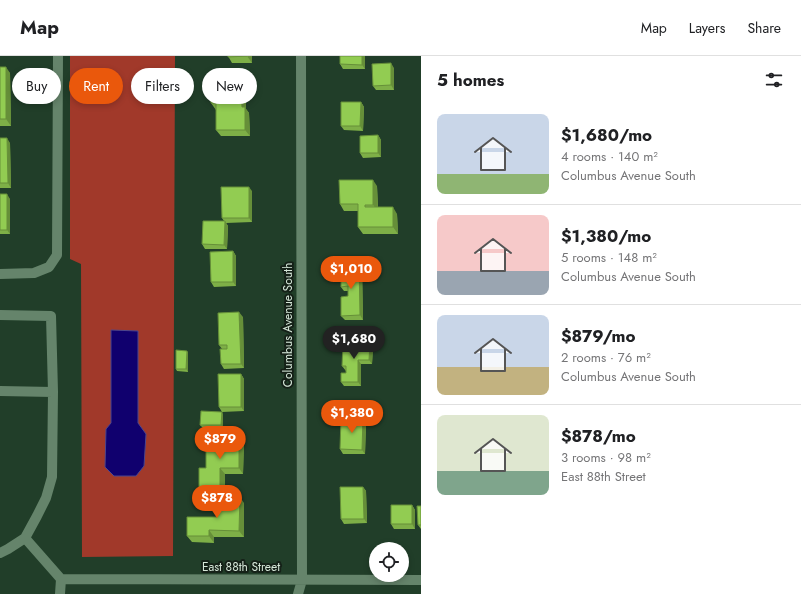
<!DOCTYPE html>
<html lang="en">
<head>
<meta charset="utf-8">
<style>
	body { margin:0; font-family:Jost,sans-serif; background:#f2f2f2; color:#202124; height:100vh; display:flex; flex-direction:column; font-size:15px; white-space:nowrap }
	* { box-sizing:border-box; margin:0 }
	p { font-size:13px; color:#757577 }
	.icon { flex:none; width:22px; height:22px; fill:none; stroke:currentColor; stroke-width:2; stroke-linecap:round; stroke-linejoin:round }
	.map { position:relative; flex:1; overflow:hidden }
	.sheet { display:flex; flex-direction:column; background:#fff; width:380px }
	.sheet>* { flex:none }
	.banner { position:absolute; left:12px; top:12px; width:349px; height:36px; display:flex; gap:8px }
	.fabs { position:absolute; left:369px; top:486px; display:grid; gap:8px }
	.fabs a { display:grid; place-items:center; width:40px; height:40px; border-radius:50%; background:#fff; box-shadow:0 2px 6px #0003; font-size:20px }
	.price { position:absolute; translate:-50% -34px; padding:0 9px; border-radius:14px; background:#ea580c; color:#fff; font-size:13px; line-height:26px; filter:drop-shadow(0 1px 2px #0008) }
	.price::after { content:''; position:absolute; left:50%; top:24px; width:12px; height:9px; margin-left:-6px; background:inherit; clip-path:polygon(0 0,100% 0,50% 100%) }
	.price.current { background:#222; color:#fff }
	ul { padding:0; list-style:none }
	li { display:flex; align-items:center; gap:12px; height:100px; padding:0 16px }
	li+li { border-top:1px solid #e0e0e0 }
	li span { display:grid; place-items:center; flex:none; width:112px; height:80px; border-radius:8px; color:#555 }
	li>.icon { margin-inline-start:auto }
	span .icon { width:48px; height:48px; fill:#fffc; stroke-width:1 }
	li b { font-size:17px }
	h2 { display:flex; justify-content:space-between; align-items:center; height:48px; padding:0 16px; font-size:17px }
	.pill { padding:0 14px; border-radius:18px; background:#fff; box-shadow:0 2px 6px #0003; font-size:14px; line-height:36px }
	.pill.current { background:#ea580c; color:#fff }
	header { display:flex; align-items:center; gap:24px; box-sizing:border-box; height:56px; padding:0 20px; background:#fff; border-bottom:1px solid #e0e0e0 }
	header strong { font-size:19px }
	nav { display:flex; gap:22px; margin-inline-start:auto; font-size:14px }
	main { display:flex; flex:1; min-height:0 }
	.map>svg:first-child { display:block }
	.green { fill:#a1392a }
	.water { fill:#10006e; stroke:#4b458e }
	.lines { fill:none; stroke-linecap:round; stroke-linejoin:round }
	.minor { stroke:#65846b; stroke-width:10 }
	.wall { fill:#7eaf47 }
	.shaded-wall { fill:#668f39 }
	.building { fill:#92cc52; stroke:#668f39 }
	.labels { text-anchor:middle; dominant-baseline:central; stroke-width:4; stroke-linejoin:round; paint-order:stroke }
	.street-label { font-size:12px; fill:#d6e7d9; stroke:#152118 }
</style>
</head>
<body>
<header>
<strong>Map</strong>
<nav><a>Map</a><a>Layers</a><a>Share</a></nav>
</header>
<main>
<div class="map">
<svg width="421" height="538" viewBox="0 0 421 538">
	<rect width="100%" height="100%" fill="#213e29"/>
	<!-- green -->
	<path class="green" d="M70,0H175L173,500L82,501L81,208L70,203Z"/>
	<!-- water -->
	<path class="water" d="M111,274L138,275V367L146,378L144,410L136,420H114L105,411L106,373L111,367Z"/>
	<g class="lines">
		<!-- minor -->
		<path class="minor" d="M0,218L34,217L49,211L57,199L58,0
			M0,259L51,260L53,336L52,421L46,442L37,460L25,482
			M0,335L53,336
			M0,497L8,493L25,482L61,523
			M61,523L421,524
			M60,538L61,523
			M298,538L302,524L301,0"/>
	</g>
	<!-- wall -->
	<path class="wall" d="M228,0H252V7H232Z
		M340,0H365V13H343L340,8Z
		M0,11L10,17L11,70H0Z
		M394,12V34H376L373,30Z
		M246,35V53L249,57L250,80H221L216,74V54L211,47Z
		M361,46L364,51L363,75L344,74L341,70Z
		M378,79L381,84V101L363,102L360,97Z
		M0,82L10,87L11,132H0Z
		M377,130L378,151L397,158L398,178H363L358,171V155H344L340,148Z
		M252,135V166L226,167L228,170L227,193H205L202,188L224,165L222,162Z
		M0,138L10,143V178H0Z
		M233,195L236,200V230L214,231L211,226Z
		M359,207L362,212L363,264H345L341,260L348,240V235H344L341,231Z
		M243,261L244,312L224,313L221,308L222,293L219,289Z
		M370,287L373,291L372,308H361V330H344L341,326L346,317V315L342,310Z
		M187,295L188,297V316L177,315L176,313Z
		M241,318L244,323V355L222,356L219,351Z
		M223,358V372L202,371L200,369Z
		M366,368L365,398H343L340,393Z
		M244,385L243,418H225V439L203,438L199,432L206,412L217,392Z
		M363,431L366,435L367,467L344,468L341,463Z
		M244,447V481H214V487L192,486L187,480L217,461Z
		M412,449L415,454V473H394L391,468Z
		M421,450V473L418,469Z"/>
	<!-- shaded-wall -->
	<path class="shaded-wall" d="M247,0H252V7Z
		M362,0H365V13L362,9Z
		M391,7L394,12V34L391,29Z
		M6,11L10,17L11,70L6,63Z
		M241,28L246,35V53L249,57L250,80L245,74L242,51Z
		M361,46L364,51L363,75L360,70Z
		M378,79L381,84V101L378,97Z
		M7,82L10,87L11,132L8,127Z
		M373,124L377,130L378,155L373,149Z
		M249,131L252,135V166L249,162Z
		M7,138L10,143V178L7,174Z
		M393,151L397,158L398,178L393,171Z
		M225,165L228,170L227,193L224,189Z
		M233,195L236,200V230L233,226Z
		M359,207L362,212L363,264L360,259Z
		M239,256L243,261L244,312L241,308Z
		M370,287L373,291L372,308L369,304Z
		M187,295L188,297V316L186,313Z
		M358,304L361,308V330L358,326Z
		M241,318L244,323V355L241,351Z
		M222,356L223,358V372L221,369Z
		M363,363L366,368L365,398L362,394Z
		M239,378L244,385L243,418L239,412Z
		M220,412L225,418V439L220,432Z
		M363,431L366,435L367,467L364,463Z
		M240,441L244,447V481L239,475Z
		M412,449L415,454V473L412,468Z
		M209,474L214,481V487L209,480Z"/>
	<!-- building -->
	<path class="building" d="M228,0H247L228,1Z
		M340,0H362V9L340,8Z
		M391,7V29L373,30L372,8Z
		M0,11H6V63H0Z
		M241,28L242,51H245V74H216V47H211V29Z
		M341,46H361L360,70H341Z
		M378,79V97H360V80Z
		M0,82H7L8,127H0Z
		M339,124H373V149H365V151H393V171H358V148H340Z
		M221,131H249V162H222Z
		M0,138H7V174H0Z
		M203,165H225L224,189L202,188Z
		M233,195V226H211L210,196Z
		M359,207L360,259L341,260V241L348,240V230L341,231V208Z
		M239,256L241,308H221L220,293H227V289H219L218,257Z
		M343,287H370L369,304H358V326H341V317H346V310H342Z
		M176,294L187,295L186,313H176Z
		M218,318H241V351H219Z
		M201,355L222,356L221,369H200Z
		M341,362L363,363L362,394L340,393Z
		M217,378H239V412H220V432H199V412H206V392H217Z
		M340,431H363L364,463H341Z
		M217,441H240L239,475L209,474V480H187V461H217Z
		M391,449H412V468H391Z
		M417,450H421V469H418Z"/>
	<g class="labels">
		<!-- street labels -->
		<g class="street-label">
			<text transform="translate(288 269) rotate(-90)">Columbus Avenue South</text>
			<text x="241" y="511">East 88th Street</text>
		</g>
	</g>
</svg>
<div class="fabs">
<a><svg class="icon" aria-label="locate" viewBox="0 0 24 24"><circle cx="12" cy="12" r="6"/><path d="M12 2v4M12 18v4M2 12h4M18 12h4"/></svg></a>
</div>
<b class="price" style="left:351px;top:234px">$1,010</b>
<b class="price current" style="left:354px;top:304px">$1,680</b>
<b class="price" style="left:352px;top:378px">$1,380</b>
<b class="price" style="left:220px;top:404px">$879</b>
<b class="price" style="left:217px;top:463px">$878</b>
<div class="banner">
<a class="pill">Buy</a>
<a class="pill current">Rent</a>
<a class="pill">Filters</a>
<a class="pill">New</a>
</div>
</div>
<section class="sheet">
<h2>5 homes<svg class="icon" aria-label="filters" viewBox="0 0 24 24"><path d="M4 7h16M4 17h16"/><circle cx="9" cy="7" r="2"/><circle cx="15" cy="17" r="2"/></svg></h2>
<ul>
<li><span style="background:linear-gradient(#c9d6e8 75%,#8fb573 0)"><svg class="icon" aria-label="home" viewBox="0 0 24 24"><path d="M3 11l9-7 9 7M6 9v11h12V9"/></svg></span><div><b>$1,680/mo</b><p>4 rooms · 140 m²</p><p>Columbus Avenue South</p></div></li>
<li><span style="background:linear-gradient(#f6c9c9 70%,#9aa5b1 0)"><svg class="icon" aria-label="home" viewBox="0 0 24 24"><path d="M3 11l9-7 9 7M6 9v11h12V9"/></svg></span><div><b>$1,380/mo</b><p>5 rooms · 148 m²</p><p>Columbus Avenue South</p></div></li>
<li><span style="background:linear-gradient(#c9d6e8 65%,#c2b280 0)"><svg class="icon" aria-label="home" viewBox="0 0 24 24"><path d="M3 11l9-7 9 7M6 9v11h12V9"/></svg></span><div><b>$879/mo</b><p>2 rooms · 76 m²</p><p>Columbus Avenue South</p></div></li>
<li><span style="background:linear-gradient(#dfe7d0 70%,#7fa58c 0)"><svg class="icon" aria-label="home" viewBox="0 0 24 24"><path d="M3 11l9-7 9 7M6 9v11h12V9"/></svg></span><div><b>$878/mo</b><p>3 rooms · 98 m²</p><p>East 88th Street</p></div></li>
</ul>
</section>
</main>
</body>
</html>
